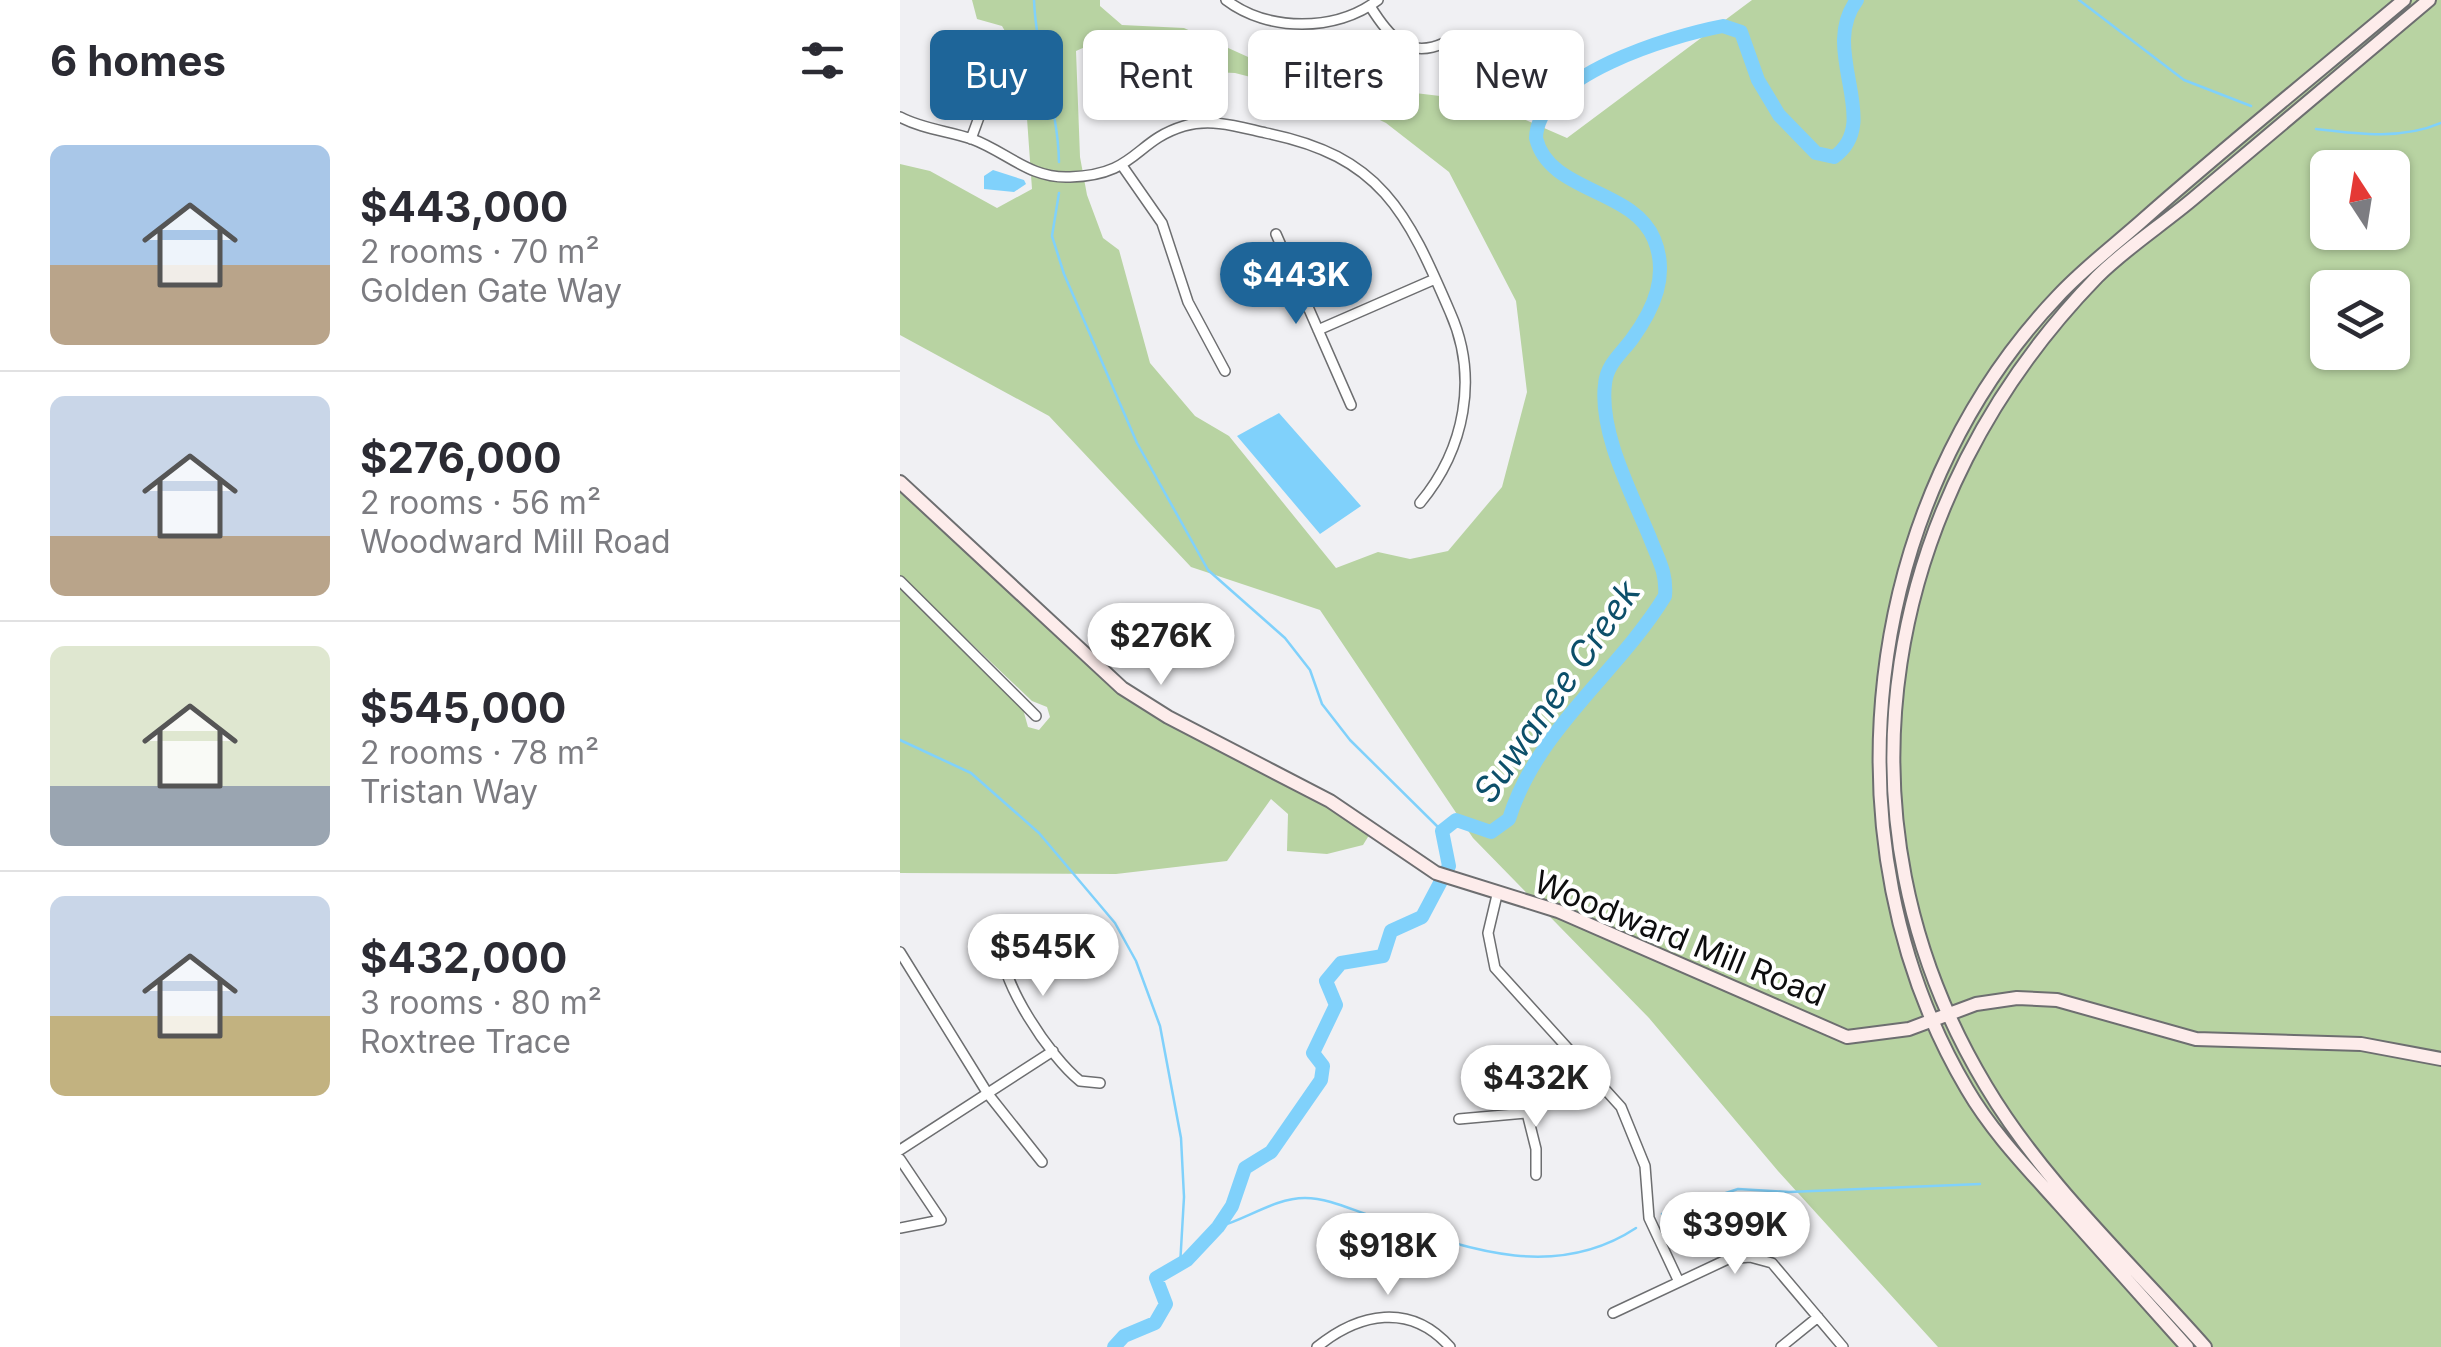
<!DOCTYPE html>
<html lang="en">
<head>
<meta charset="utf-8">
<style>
	body { margin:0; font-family:Inter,sans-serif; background:#f2f2f3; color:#2b2b33; height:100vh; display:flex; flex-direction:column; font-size:38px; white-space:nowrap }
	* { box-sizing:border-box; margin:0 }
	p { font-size:32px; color:#7c7c81 }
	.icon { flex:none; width:55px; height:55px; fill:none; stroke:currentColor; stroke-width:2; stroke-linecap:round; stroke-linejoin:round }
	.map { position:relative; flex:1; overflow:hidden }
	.panel { display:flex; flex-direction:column; background:#fff; width:900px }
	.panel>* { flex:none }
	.guide { position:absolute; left:30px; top:30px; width:950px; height:90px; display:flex; gap:20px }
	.needle { width:65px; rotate:348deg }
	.buttons { position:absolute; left:1410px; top:150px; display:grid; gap:20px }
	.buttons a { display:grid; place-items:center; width:100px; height:100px; border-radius:15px; background:#fff; box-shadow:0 2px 8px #0004; font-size:50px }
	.price { position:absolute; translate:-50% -85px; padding:0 22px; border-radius:35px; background:#fff; color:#222; font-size:32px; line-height:65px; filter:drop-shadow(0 2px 5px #0008) }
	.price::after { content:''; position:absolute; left:50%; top:60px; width:30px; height:22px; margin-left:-15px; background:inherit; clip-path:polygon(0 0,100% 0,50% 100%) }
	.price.selected { background:#1e6599; color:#fff }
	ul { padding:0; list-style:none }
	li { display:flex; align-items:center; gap:30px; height:250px; padding:0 50px }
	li+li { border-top:2px solid #e1e1e2 }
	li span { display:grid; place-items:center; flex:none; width:280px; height:200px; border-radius:15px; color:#555 }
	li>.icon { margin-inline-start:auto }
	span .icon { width:120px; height:120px; fill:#fffc; stroke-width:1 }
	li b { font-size:42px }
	h2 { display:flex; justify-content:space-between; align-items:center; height:120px; padding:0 50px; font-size:42px }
	.tag { padding:0 35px; border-radius:15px; background:#fff; box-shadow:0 2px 8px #0004; font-size:35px; line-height:90px }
	.tag.selected { background:#1e6599; color:#fff }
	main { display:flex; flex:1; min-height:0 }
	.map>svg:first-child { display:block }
	.green { fill:#b8d3a2; fill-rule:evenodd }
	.water { fill:#80d1fb }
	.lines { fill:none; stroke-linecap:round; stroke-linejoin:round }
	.stream { stroke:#80d1fb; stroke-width:2.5 }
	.river { stroke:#80d1fb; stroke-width:14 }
	.street-casing { stroke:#6d6e70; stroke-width:12 }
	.secondary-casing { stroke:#6d6e70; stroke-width:16 }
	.street { stroke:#fff; stroke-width:9 }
	.secondary { stroke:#fdeceb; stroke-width:12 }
	.labels { text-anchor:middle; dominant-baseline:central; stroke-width:8; stroke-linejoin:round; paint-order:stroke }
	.street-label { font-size:32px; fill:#0d0d0e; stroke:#fff }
	.water-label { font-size:35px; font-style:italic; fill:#0c4f6a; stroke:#fff }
</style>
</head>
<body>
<main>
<section class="panel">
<h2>6 homes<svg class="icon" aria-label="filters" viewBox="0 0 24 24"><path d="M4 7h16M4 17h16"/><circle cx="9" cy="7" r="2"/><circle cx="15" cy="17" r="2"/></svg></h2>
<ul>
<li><span style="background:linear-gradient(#a9c7e8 60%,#b9a48a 0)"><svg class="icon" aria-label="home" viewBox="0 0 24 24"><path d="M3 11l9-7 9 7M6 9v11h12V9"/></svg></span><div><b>$443,000</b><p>2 rooms · 70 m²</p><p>Golden Gate Way</p></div></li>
<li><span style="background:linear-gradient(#c9d6e8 70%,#b9a48a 0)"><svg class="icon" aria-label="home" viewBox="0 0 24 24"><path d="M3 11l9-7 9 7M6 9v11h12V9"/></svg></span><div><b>$276,000</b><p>2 rooms · 56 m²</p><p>Woodward Mill Road</p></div></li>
<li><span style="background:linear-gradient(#dfe7d0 70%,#9aa5b1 0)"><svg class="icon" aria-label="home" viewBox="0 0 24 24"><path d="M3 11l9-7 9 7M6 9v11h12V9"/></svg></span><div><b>$545,000</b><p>2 rooms · 78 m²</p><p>Tristan Way</p></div></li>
<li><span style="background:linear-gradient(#c9d6e8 60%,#c2b280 0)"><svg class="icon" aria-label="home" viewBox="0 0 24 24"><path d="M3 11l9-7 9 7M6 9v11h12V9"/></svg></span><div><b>$432,000</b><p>3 rooms · 80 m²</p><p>Roxtree Trace</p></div></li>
</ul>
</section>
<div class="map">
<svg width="1541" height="1347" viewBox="0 0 1541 1347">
	<rect width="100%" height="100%" fill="#f0f0f3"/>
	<!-- green -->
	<path class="green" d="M72,0H200V6L222,25L284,28L368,66H448L515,93L582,101L667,138L852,0H1541V1347H1038L878,1171L749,1018L573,838L420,610L291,567L149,416L0,335V164L30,171L97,208L132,189L123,62L102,26L77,19ZM194,43L234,57L241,84L289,71L335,73L437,99L486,123L549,172L616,301L627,392L602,487L548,551L510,559L478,552L436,568L329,436L295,416L250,363L219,250L203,238L187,195L180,157L176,51ZM1428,168H1492V232H1428ZM1428,288H1492V352H1428Z
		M0,487L211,684L471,832L463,845L427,854L387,851L388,814L371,799L327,861L216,874L0,873V588L121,702L128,727L139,730L150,717L147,707L132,701L0,576Z"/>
	<!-- water -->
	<path class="water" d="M93,170L124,180L126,184L114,192L84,189V176Z
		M379,413L461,506L420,534L337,436Z"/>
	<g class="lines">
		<!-- stream -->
		<path class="stream" d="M134,0C136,55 158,106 159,162
			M1179,0L1284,80L1351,106
			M1416,129C1458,134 1502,140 1541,123
			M159,193L152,236L164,274L237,443L308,570L385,638L410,670L422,704L450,740L542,831
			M0,740L71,773L139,833L215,923L236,961L260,1026L281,1138L284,1197L280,1266
			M762,1214L838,1189L889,1192L1080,1184
			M318,1227C347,1219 375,1198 405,1198C428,1198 450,1209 471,1216C560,1246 651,1284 736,1228"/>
		<!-- river -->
		<path class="river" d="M214,1347L224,1336L255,1323L266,1304L256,1278L287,1260L318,1227L332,1206L345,1168L371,1152L421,1080L423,1066L413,1053L436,1005L426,981L441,963L483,956L491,931L522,917L549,866L542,831L556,820L591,832L609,819C637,729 717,674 765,596C767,572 758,559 750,538C732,494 699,433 705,384C707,364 721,354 732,339C754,309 769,275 754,239C733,188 649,193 636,138C638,75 771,36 823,26L841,32L858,80L879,115L916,153L934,157C984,122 918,51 957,0"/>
		<defs>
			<path id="street" d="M326,0C368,32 436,32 478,0
				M470,6C488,35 507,60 544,43
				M0,117C22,129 49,131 72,139C107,152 130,179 170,177C237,175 234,141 284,126C312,118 339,127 366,133C481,156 507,212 550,312C579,377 565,449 520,503
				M71,139L82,109L74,81
				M223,167L262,223L288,302L325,371
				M376,234L451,405
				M418,330L535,279
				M0,581L136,716
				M597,895L588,933L595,968L721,1107L745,1166L749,1218L779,1282
				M0,952L88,1094L142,1162
				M178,966C156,940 134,941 101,941C98,980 150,1057 180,1081L200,1083
				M627,1113L636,1149V1175
				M559,1119L627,1113L684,1066
				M0,1150L153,1051
				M0,1159L41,1220L0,1228
				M713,1313L828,1259L850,1257L872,1263L943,1347
				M417,1347C459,1313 510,1302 550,1347
				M881,1347L918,1317"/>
			<path id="secondary" d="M0,482L222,688L268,717L430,801L536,873L658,911L947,1037L1009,1029L1076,1004L1117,998L1157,1000L1296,1039L1461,1044L1541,1059
				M1287,1347C1245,1300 1202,1252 1160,1205C1127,1168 1092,1132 1067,1089C922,844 961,502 1158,296C1184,268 1216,244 1244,219C1329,144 1417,73 1504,0
				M1305,1347C1231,1263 1143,1182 1086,1086C924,817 983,497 1197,277C1226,248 1262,225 1294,198C1372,132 1450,66 1529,0"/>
		</defs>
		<!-- street casing -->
		<use href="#street" class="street-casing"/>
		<!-- secondary casing -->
		<use href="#secondary" class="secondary-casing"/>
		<!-- street -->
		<use href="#street" class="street"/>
		<!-- secondary -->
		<use href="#secondary" class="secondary"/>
	</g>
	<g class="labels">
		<!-- street labels -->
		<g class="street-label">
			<text transform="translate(780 938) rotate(22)">Woodward Mill Road</text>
		</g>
		<!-- water labels -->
		<g class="water-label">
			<text transform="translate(656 691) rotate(-55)">Suwanee Creek</text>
		</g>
	</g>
</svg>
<div class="buttons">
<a><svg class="needle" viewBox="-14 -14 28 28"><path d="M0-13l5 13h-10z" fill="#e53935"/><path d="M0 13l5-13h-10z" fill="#7c7c81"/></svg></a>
<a><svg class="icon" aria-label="layers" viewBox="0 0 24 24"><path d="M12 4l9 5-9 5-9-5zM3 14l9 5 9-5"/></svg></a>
</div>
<b class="price selected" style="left:396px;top:327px">$443K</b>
<b class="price" style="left:261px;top:688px">$276K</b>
<b class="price" style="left:143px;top:999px">$545K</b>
<b class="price" style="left:636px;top:1130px">$432K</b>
<b class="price" style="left:835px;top:1277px">$399K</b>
<b class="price" style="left:488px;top:1298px">$918K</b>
<div class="guide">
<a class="tag selected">Buy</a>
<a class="tag">Rent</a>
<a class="tag">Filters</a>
<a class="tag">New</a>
</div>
</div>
</main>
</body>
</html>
